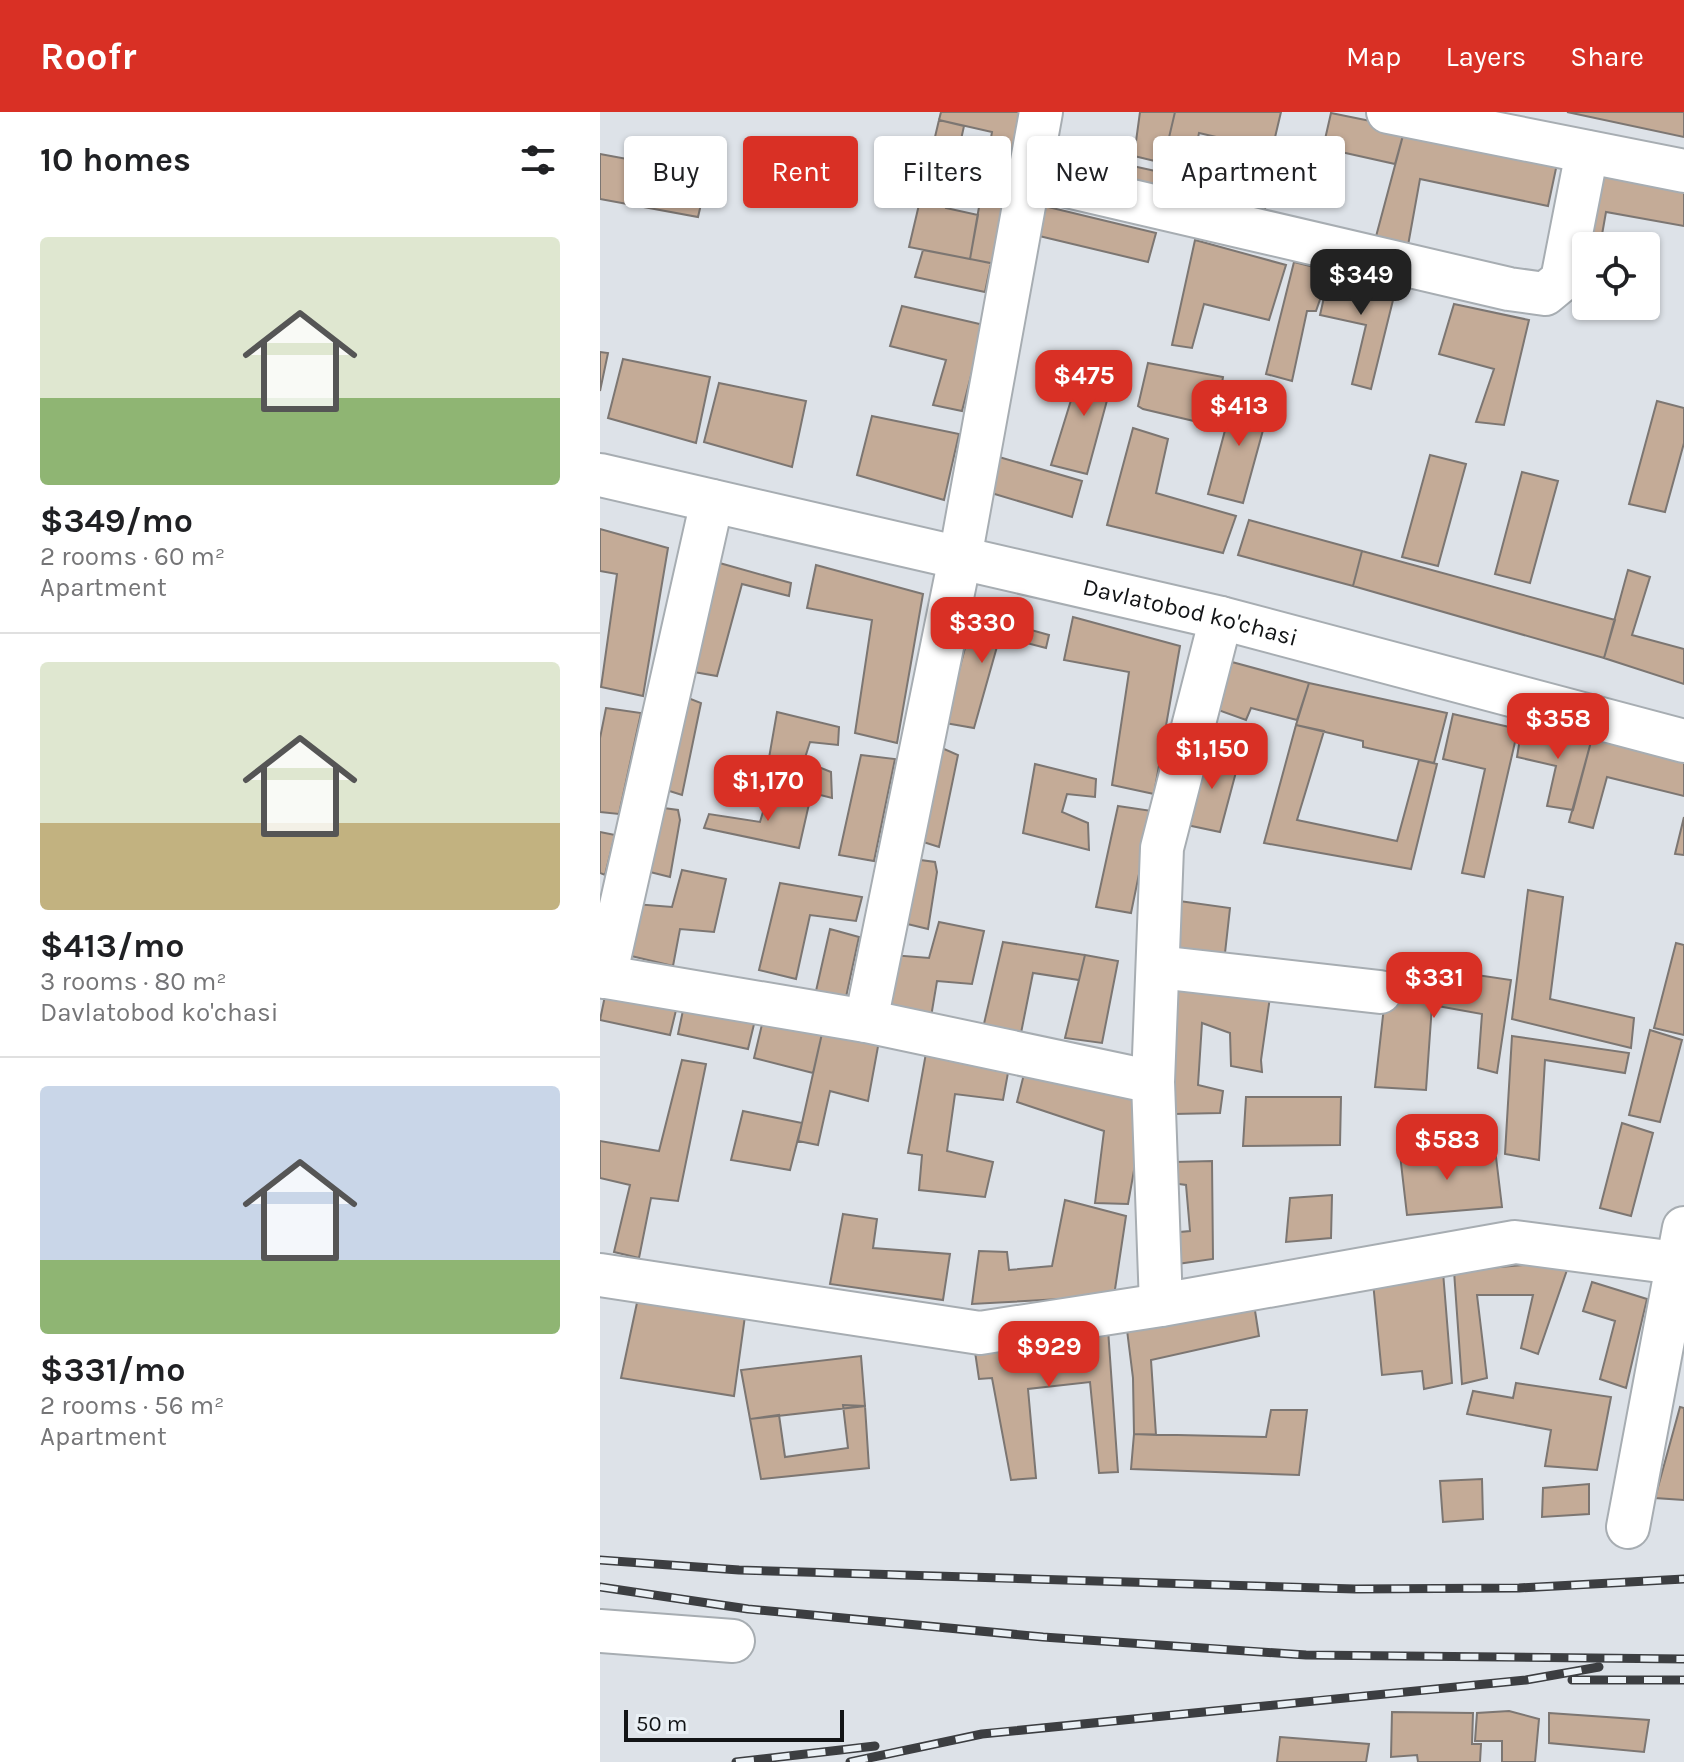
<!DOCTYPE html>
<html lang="en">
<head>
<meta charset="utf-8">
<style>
	body { margin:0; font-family:Karla,sans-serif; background:#f6f6f6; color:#202124; height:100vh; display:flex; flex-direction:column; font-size:30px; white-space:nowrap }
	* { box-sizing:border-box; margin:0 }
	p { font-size:26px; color:#757577 }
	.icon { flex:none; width:44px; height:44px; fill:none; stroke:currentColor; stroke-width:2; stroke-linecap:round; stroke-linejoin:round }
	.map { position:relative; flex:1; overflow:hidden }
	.details { display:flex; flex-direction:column; background:#fff; width:600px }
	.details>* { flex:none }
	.banner { position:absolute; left:24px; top:24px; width:760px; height:72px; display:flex; gap:16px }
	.fabs { position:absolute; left:972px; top:120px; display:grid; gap:16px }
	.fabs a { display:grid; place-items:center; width:88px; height:88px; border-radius:8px; background:#fff; box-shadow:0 2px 6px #0004; font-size:40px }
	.scale { position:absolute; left:24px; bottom:20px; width:220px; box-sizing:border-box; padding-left:8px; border:4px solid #121416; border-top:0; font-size:22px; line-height:28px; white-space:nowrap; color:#121416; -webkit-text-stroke:6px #eaf0f5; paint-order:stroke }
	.price { position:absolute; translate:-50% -68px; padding:0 18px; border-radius:16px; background:#d93025; color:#fff; font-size:26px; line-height:52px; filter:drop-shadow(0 2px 4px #0008) }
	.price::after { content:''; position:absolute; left:50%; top:48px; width:24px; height:18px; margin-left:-12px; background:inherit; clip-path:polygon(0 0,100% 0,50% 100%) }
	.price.selected { background:#222; color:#fff }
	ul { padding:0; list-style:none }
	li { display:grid; align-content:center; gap:16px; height:424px; padding:0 40px }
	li+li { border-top:2px solid #e0e0e0 }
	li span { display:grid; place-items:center; height:248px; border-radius:8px; color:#555 }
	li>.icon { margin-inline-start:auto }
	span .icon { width:144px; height:144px; fill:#fffc; stroke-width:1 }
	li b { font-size:34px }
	h2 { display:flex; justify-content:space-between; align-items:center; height:96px; padding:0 40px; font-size:34px }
	.chip { padding:0 28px; border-radius:8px; background:#fff; box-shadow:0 2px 6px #0004; font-size:28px; line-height:72px }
	.chip.selected { background:#d93025; color:#fff }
	header { display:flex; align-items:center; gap:48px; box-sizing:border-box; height:112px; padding:0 40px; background:#d93025; color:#fff }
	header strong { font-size:38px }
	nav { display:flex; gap:44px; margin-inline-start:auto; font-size:28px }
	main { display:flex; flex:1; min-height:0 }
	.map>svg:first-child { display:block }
	.building { fill:#c4ab97; stroke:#7c7672; stroke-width:2 }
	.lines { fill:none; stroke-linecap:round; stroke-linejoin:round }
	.minor-casing { stroke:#a7adb2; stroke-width:46 }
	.minor { stroke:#fff; stroke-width:42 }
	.rail-casing { stroke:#3c3e41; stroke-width:9 }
	.rail { stroke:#eaf0f5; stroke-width:6; stroke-dasharray:18; stroke-linecap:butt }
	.labels { text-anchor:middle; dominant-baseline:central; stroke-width:6; stroke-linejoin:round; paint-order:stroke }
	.street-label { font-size:24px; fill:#121416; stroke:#eaf0f5 }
</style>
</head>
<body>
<header>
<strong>Roofr</strong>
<nav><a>Map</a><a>Layers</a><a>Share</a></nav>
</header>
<main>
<section class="details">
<h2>10 homes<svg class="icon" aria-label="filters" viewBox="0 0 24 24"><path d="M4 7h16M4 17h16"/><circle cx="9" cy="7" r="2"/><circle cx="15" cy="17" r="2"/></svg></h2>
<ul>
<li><span style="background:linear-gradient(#dfe7d0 65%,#8fb573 0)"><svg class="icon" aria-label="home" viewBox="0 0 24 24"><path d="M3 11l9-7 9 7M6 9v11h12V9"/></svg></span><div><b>$349/mo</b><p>2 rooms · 60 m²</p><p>Apartment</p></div></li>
<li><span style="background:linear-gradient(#dfe7d0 65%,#c2b280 0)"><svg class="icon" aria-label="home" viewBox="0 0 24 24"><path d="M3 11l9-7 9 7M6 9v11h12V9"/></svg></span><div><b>$413/mo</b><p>3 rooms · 80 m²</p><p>Davlatobod ko'chasi</p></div></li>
<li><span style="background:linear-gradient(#c9d6e8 70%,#8fb573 0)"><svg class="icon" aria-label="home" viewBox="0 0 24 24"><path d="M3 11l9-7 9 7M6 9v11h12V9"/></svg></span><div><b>$331/mo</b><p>2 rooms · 56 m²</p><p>Apartment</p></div></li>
</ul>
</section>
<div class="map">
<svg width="1084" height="1650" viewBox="0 0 1084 1650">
	<rect width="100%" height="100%" fill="#dde2e8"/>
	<!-- building -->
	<path class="building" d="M341,0H424L395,152L370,147L392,20L339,8Z
		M540,0H575L563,51L534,44Z
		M575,0H681L672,38L599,21L585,88L556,81Z
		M967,0H1084V25Z
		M731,1L805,16L795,52L723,36Z
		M339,8L364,14L346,96L378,103L370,147L309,135Z
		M805,16L958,47L948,94L820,67L807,139L774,132Z
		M451,36L560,60L554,87L455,63Z
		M0,42L108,62L98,105L0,87Z
		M997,55L1084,75V114L1006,100L1000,134H986Z
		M652,59L673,63L663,105L592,85L598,62L649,75Z
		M444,94L556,121L548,150L435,123Z
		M595,128L686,153L669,208L604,192L592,236L572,233Z
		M323,138L391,151L385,180L315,165Z
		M694,150L730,159L716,199H707L692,269L666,262Z
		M730,159L796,176L771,277L752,272L766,213L720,203Z
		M854,192L929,208L904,313L876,310L894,257L839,242Z
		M302,194L384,213L362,299L333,293L346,248L290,234Z
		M0,240L8,241L0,279Z
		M23,247L110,265L96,331L8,306Z
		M479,250L515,259L487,362L451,353L472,285Z
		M548,251L623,265L615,314L543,297L538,294Z
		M119,271L206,289L192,355L104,330Z
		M635,281L671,289L643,391L608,382Z
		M1057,289L1084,296V331L1065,400L1029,392Z
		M272,304L359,322L344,388L257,363Z
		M533,316L568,327L556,381L636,404L623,441L507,413Z
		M830,343L866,352L838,454L802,445Z
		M399,345L482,369L472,405L388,380Z
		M922,360L958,369L930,471L895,462Z
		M649,408L762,439L753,474L638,443Z
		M0,417L68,436L43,584L1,575L17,462L0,459Z
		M762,439L1015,508L1004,546L753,474Z
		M116,450L191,471L189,484L142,472L117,564L88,559Z
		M216,453L323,482L297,631L255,621L272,508L207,496Z
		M1028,458L1050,465L1032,523L1084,537V572L1004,546Z
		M374,502L449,523L446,536L400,524L374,616L345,611Z
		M473,505L580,534L554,682L512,673L529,560L464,548Z
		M632,550L709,571L697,608L651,596L646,608L618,598Z
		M709,571L847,601L834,651L763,635V629L696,613Z
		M78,582L101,591L82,683L60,676Z
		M6,596L41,601L19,702L0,700V626Z
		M177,600L239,615L238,633L210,630L204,649L231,660L232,686L165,669Z
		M853,602L918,617L884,765L862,761L885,657L843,647Z
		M696,613L724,619L697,708L797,729L819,648L837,652L811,757L664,731Z
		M922,614L992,626L973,698L947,694L956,654L917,645Z
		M992,626L1084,650V684L1007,665L993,716L969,710Z
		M335,633L358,643L339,735L317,728Z
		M607,635L640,645L620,720L582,712Z
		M261,643L295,647L274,749L239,743Z
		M435,652L496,667L495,685L467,682L462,700L488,711L489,738L423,721Z
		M168,683L209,692L199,736L104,716L109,702L160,710Z
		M518,694L552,699L531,801L496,795Z
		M56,695L78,698L80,708L70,765L42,758Z
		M1084,705V743L1075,742Z
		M0,720L15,723L5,763L0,761Z
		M313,747L335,750L337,760L328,817L299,810Z
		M82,758L126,767L114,820L80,817L73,854L27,843L35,792L72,795Z
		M180,771L262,785L256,809L210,803L196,867L159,858Z
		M928,778L963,785L950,887L1034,906L1031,936L912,907Z
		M572,788L630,796L624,850L565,839Z
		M339,810L384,819L372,872L337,869L331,905L284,894L292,843L329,846Z
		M230,817L259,825L246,885L216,879Z
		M403,830L485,843L479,868L433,861L420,926L383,916Z
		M1076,831L1084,833V923L1054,916Z
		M485,843L518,849L502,931L465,926Z
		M789,850L911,868L897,961L878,956L882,902L832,893L826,978L775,975Z
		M570,870L671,878L661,948L662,960L631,954L630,921L602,911L598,973L623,979L620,1001L574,1002Z
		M7,874L78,890L70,923L0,908Z
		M85,889L156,904L148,937L78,922Z
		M164,904L223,917L213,961L154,946Z
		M223,917L279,929L268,989L230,979L218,1033L198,1029Z
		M1050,918L1082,928L1060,1010L1029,1003Z
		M912,924L1029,941L1025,961L945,948L939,1048L905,1042Z
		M326,941L410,950L403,988L355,982L347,1039L393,1050L385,1085L319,1078L322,1043L308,1041Z
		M82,948L106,952L78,1089L51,1086L39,1146L14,1140L30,1073L0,1066V1029L59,1039Z
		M426,954L548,980L528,1092L495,1091L504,1019L417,990Z
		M646,985H741L740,1033L643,1034Z
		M143,999L202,1011L190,1058L131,1048Z
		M1022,1011L1053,1021L1031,1104L1000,1096Z
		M839,1031L843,1050L896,1045L902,1095L807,1103L799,1034Z
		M612,1049L613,1147L570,1153L569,1121L590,1119L586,1073L571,1071L574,1050Z
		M732,1083L731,1126L686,1130L690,1086Z
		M465,1088L526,1104L514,1184L372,1192L379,1139L407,1140L409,1158L452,1154Z
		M243,1102L277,1107L273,1136L350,1142L343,1188L230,1172Z
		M935,1152L967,1158L938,1242L921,1236L933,1183H877L887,1266L862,1272L854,1159Z
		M843,1160L852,1271L824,1277L822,1259L782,1263L773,1170Z
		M992,1170L1047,1187L1026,1276L1000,1267L1015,1209L983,1199Z
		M38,1186L145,1204L134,1284L21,1266Z
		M653,1186L659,1224L551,1248L556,1323L534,1322L533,1266L526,1210Z
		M508,1217L518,1360L499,1361L490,1270L428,1277L436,1366L411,1368L392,1266L379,1267L374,1233Z
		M261,1244L265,1294L150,1307L141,1258Z
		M916,1271L1011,1285L997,1358L945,1354L951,1318L867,1302L873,1279L913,1286Z
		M243,1293L265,1294L269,1356L161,1367L150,1307L179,1303L185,1345L248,1336Z
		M1080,1295L1084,1296V1388L1055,1386Z
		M671,1298H707L699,1363L531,1357L534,1322L666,1325Z
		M882,1367L883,1407L843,1410L840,1369Z
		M989,1372V1402L942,1405L943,1376Z
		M909,1599L939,1607L935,1650H902V1629H875L877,1601Z
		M792,1600L873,1601L872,1632H881L880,1650H818L817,1643L791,1645Z
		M949,1601L1049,1608L1044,1640L949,1631Z
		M680,1625L769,1632L766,1650H677Z"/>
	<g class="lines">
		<defs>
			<g id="minor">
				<path d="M788,0L1084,59"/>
				<path d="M429,65L909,177L945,182L962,168L987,40"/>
				<path id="s1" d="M0,363L621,506L1084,629"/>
				<path d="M558,855L780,880"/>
				<path d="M0,864L266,909L553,970"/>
				<path d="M5,865L112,389"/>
				<path d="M266,909L360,446L441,0"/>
				<path d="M0,1163L380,1221L561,1193L915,1130L1076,1151"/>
				<path d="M561,1193L553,970L562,736L621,506"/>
				<path d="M1028,1415L1084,1116"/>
				<path d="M0,1519L133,1529"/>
			</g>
		</defs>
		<!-- minor casing -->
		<use href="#minor" class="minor-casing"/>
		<!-- minor -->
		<use href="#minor" class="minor"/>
		<defs>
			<path id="rail" d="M0,1448L139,1458L755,1477L919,1476L1084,1467
				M0,1475L148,1497L443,1525L706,1543L1084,1547
				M972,1568H1084
				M136,1650L275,1634
				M250,1650L382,1622L926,1568L999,1555"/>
		</defs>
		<!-- rail casing -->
		<use href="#rail" class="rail-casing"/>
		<!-- rail -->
		<use href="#rail" class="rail"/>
	</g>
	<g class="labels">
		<!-- street labels -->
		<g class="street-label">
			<text stroke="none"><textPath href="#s1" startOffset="606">Davlatobod ko'chasi</textPath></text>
		</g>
	</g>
</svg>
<div class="fabs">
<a><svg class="icon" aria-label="locate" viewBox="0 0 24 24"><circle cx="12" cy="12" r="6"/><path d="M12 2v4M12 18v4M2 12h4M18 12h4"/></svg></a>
</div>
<div class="scale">50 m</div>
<b class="price selected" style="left:761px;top:205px">$349</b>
<b class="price" style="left:484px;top:306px">$475</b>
<b class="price" style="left:639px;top:336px">$413</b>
<b class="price" style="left:382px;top:553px">$330</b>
<b class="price" style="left:958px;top:649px">$358</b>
<b class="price" style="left:612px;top:679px">$1,150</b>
<b class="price" style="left:168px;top:711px">$1,170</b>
<b class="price" style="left:834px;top:908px">$331</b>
<b class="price" style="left:847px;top:1070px">$583</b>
<b class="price" style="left:449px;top:1277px">$929</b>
<div class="banner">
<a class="chip">Buy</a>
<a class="chip selected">Rent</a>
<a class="chip">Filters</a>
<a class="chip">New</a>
<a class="chip">Apartment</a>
</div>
</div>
</main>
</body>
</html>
